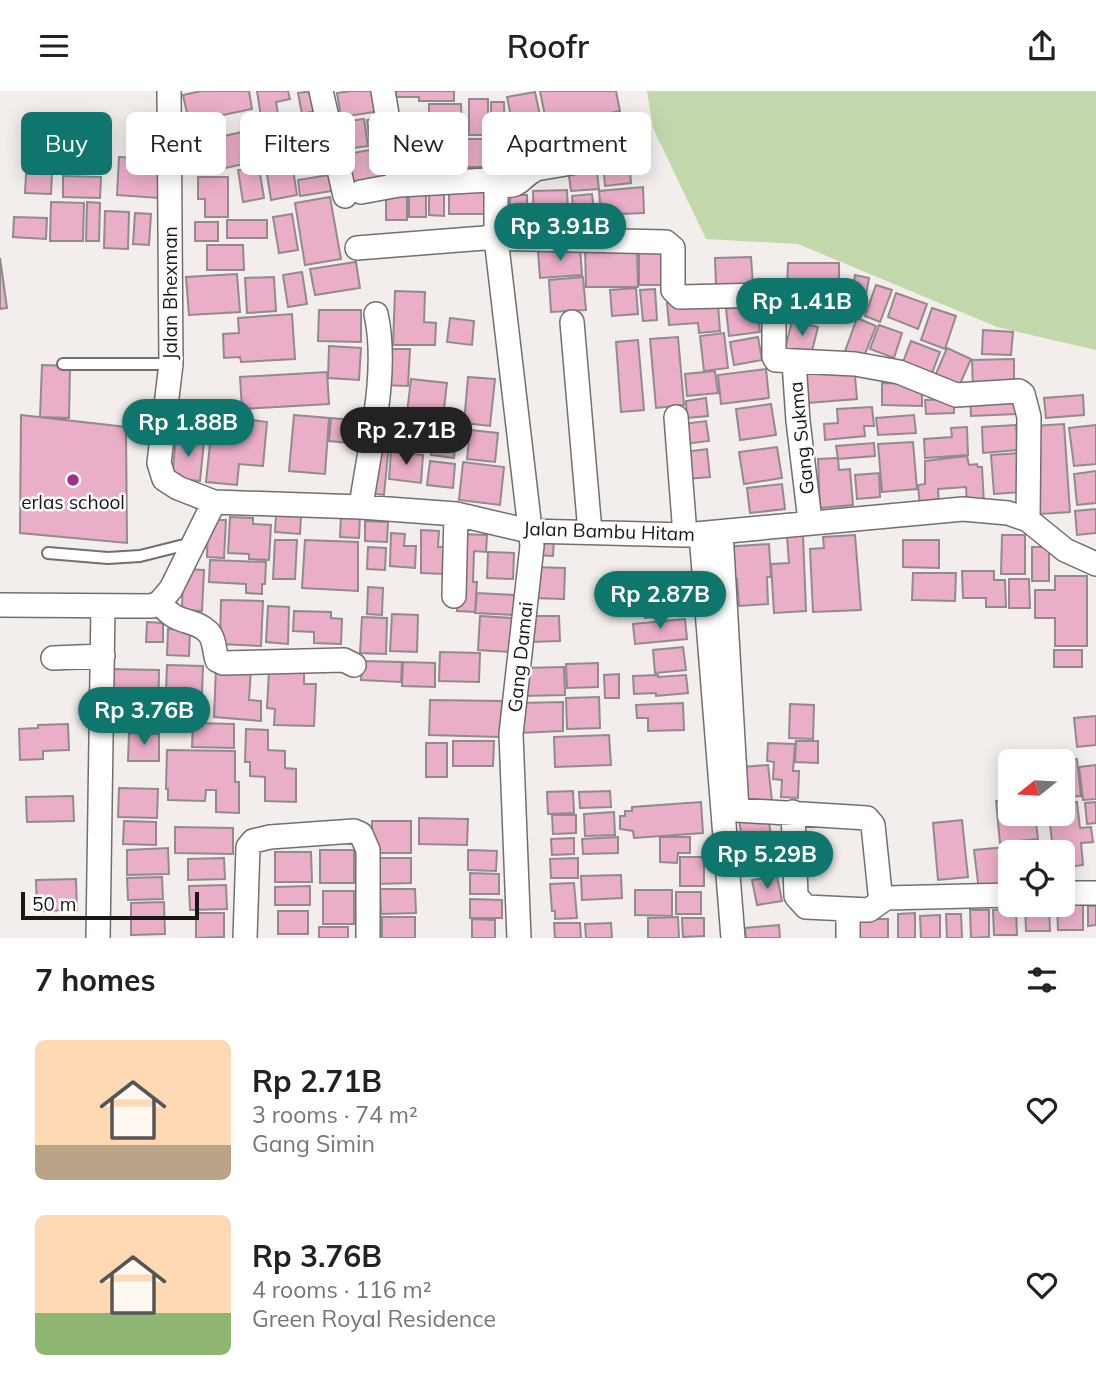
<!DOCTYPE html>
<html lang="en">
<head>
<meta charset="utf-8">
<style>
	body { margin:0; font-family:Mulish,sans-serif; background:#f2f2f2; color:#222; height:100vh; display:flex; flex-direction:column; font-size:26px; white-space:nowrap }
	* { box-sizing:border-box; margin:0 }
	p { font-size:23px; color:#767676 }
	.icon { flex:none; width:38px; height:38px; fill:none; stroke:currentColor; stroke-width:2; stroke-linecap:round; stroke-linejoin:round }
	.map { position:relative; height:847px; overflow:hidden }
	.drawer { display:flex; flex-direction:column; background:#fff; flex:1 }
	.drawer>* { flex:none }
	.top-card { position:absolute; left:21px; top:21px; width:700px; height:63px; display:flex; gap:14px }
	.needle { width:46px; rotate:252deg }
	.fabs { position:absolute; left:998px; top:658px; display:grid; gap:14px }
	.fabs a { display:grid; place-items:center; width:77px; height:77px; border-radius:10px; background:#fff; box-shadow:0 4px 18px #0003; font-size:35px }
	.scale { position:absolute; left:21px; bottom:18px; width:178px; box-sizing:border-box; padding-left:7px; border:4px solid #191716; border-top:0; font-size:19px; line-height:24px; white-space:nowrap; color:#191716; -webkit-text-stroke:5px #fff; paint-order:stroke }
	.price { position:absolute; translate:-50% -60px; padding:0 16px; border-radius:24px; background:#0f766e; color:#fff; font-size:23px; line-height:46px; filter:drop-shadow(0 2px 4px #0008) }
	.price::after { content:''; position:absolute; left:50%; top:42px; width:21px; height:16px; margin-left:-10px; background:inherit; clip-path:polygon(0 0,100% 0,50% 100%) }
	.price.current { background:#222; color:#fff }
	ul { padding:0; list-style:none }
	li { display:flex; align-items:center; gap:21px; height:175px; padding:0 35px }
	li span { display:grid; place-items:center; flex:none; width:196px; height:140px; border-radius:10px; color:#555 }
	li>.icon { margin-inline-start:auto }
	span .icon { width:84px; height:84px; fill:#fffc; stroke-width:1 }
	li b { font-size:30px }
	h2 { display:flex; justify-content:space-between; align-items:center; height:84px; padding:0 35px; font-size:30px }
	.pill { padding:0 24px; border-radius:10px; background:#fff; box-shadow:0 4px 18px #0003; font-size:24px; line-height:63px }
	.pill.current { background:#0f766e; color:#fff }
	header { display:flex; justify-content:space-between; align-items:center; height:91px; padding:0 35px; background:#fff; font-size:32px; font-weight:600 }
	.map>svg:first-child { display:block }
	.green { fill:#c3d8aa }
	.building { fill:#ebaec9; stroke:#918b8e; stroke-width:2 }
	.lines { fill:none; stroke-linecap:round; stroke-linejoin:round }
	.lane-casing { stroke:#736f6c; stroke-width:14 }
	.street-casing { stroke:#736f6c; stroke-width:26 }
	.lane { stroke:#fff; stroke-width:10 }
	.street { stroke:#fff; stroke-width:23 }
	.poi-dot { fill:#a1308d; stroke:#fff; stroke-width:2.5 }
	.labels { text-anchor:middle; dominant-baseline:central; stroke-width:5; stroke-linejoin:round; paint-order:stroke }
	.street-label { font-size:19px; fill:#191716; stroke:#fff }
	.poi-label { font-size:19px; fill:#191716; stroke:#fff }
</style>
</head>
<body>
<header><svg class="icon" aria-label="menu" viewBox="0 0 24 24"><path d="M4 6h16M4 12h16M4 18h16"/></svg>Roofr<svg class="icon" aria-label="share" viewBox="0 0 24 24"><path d="M12 15V3M7 8l5-5 5 5M5 13v7h14v-7"/></svg></header>
<div class="map">
<svg width="1096" height="847" viewBox="0 0 1096 847">
	<rect width="100%" height="100%" fill="#f3eeeb"/>
	<!-- green -->
	<path class="green" d="M647,0H1096V259L997,236L798,153L706,148L653,37Z"/>
	<!-- building -->
	<path class="building" d="M201,0H249L252,18L189,31L183,4Z
		M257,0H288L290,8L276,11L278,23L261,26Z
		M312,0L315,20L302,23L298,2Z
		M350,0H378L381,20L341,26L337,2Z
		M396,0H454V10H419V6H396Z
		M540,0H616L620,20L547,35Z
		M535,1L542,34L514,40L507,6Z
		M469,8H488V44H469Z
		M491,11H504L505,70H491Z
		M429,13H461L462,40H429Z
		M623,23L629,52L593,59L587,30Z
		M385,26L388,51L370,54L367,29Z
		M285,27L291,65L265,69L259,31Z
		M318,27L326,78L299,83L290,32Z
		M364,28L368,55L340,59L336,32Z
		M585,31L590,58L559,64L554,37Z
		M252,39L258,70L206,81L200,50Z
		M549,39L551,52L536,55L537,63L514,67L510,45Z
		M137,42L165,43L163,65L136,63Z
		M407,44H459V78H407Z
		M465,48H487V76H466Z
		M35,50L94,51L93,81L34,79Z
		M386,56L390,85L348,94L342,64Z
		M119,66L162,68L159,107L117,104Z
		M629,69L631,92L605,95L603,72Z
		M292,72L297,104L271,109L266,77Z
		M596,74L599,98L571,100L568,77Z
		M259,76L264,107L243,111L238,79Z
		M26,83H52L51,103L25,102Z
		M329,84L332,100L300,105L298,89Z
		M63,85L101,86L100,107L63,106Z
		M198,86H228V126H205V108H198Z
		M449,93H484L485,123H449Z
		M643,96L644,122L620,123L622,147L603,148L599,100Z
		M567,99L569,146L534,138L533,100Z
		M386,100H407V129H386Z
		M409,100H426V126H409Z
		M429,100H444V125L429,124Z
		M592,103L597,146L576,148L572,105Z
		M510,104H527V136H510Z
		M330,106L341,168L305,174L295,112Z
		M51,111L84,112L83,150H50Z
		M87,111L100,112L99,150H86Z
		M105,120L129,121L128,158L104,157Z
		M135,122L151,123L149,154L133,153Z
		M292,123L298,159L279,162L273,126Z
		M14,126L47,127L46,148L13,146Z
		M227,129H267V147H227Z
		M195,131H218V150H195Z
		M207,154H243L244,179H207Z
		M580,157L582,184L540,187L538,160Z
		M585,157H637L638,196H586Z
		M639,160H668V194H639Z
		M751,166L753,194L716,195L715,167Z
		M0,167L7,217L0,218Z
		M356,171L360,197L315,204L310,178Z
		M788,172H839V197H787Z
		M302,181L307,213L288,216L283,184Z
		M237,183L240,221L189,224L186,186Z
		M855,184L869,187L864,215L850,213Z
		M274,186L276,220L247,222L245,187Z
		M583,186L586,219L551,221L549,189Z
		M876,194L892,199L880,231L865,225Z
		M636,197L638,223L612,225L610,199Z
		M655,198L657,229L643,230L640,199Z
		M395,200L425,201L424,231L436,232L435,254H393Z
		M785,200H813V227L785,226Z
		M816,202H844V224H816Z
		M896,202L927,213L918,238L888,226Z
		M712,208L718,214L720,240L699,242L698,232L669,234L667,212Z
		M757,214L760,241L729,245L726,218Z
		M932,217L956,225L945,258L921,249Z
		M319,219H361V251L318,250Z
		M292,223L295,268L241,271L240,266L224,267L223,243L239,242L238,227Z
		M450,227L474,230L472,254L447,251Z
		M857,227L876,235L861,273L843,266Z
		M792,230L818,236L811,264L785,258Z
		M879,234L902,242L894,267L870,258Z
		M983,239L1013,241L1011,264L982,263Z
		M724,242L728,277L704,280L700,245Z
		M678,246L684,314L656,317L650,248Z
		M758,246L762,269L734,274L730,251Z
		M638,249L644,319L621,321L616,251Z
		M911,250L940,261L929,290L900,279Z
		M329,255L361,257L359,289L328,287Z
		M947,257L971,268L956,302L932,292Z
		M383,258H410L408,295L381,294Z
		M1014,268V298L973,299L972,269Z
		M42,274L70,275L69,327L40,326Z
		M854,274L857,308L808,312L806,278Z
		M766,278L769,307L721,313L718,284Z
		M715,280L718,302L687,305L685,283Z
		M327,281L329,313L242,318L240,286Z
		M468,286L495,288L490,335L464,332Z
		M411,288L447,292L443,326L407,322Z
		M882,292L922,293V315L882,314Z
		M1019,301L1020,323L971,325L970,303Z
		M1083,304L1084,324L1046,327L1044,307Z
		M706,307L708,325L687,327L686,310Z
		M954,308V322L926,323L925,309Z
		M771,313L776,344L740,349L736,318Z
		M872,316L874,335H864L865,345L825,349L824,333L838,332L837,318Z
		M380,318L397,320L394,350L377,348Z
		M21,324L126,336L127,452L20,442Z
		M213,324L267,331L263,375L239,373L237,394L206,391Z
		M294,324L329,327L325,383L289,380Z
		M914,324L916,342L878,344L876,327Z
		M406,325L445,330L444,344L456,345L454,367L431,364L432,357L403,354Z
		M331,327L352,329L349,352L329,350Z
		M706,330L709,350L685,353L683,333Z
		M1064,333L1070,421L1040,423L1033,335Z
		M1016,334L1018,359L983,362L982,336Z
		M1096,334V373L1074,375L1069,337Z
		M967,336L968,364L925,367L924,348L952,346L951,337Z
		M470,339L498,342L495,371L467,368Z
		M176,347L204,350L200,390L172,387Z
		M372,351L389,353L384,404L367,402Z
		M913,351L917,398L882,401L878,353Z
		M874,352L875,365L838,368L836,355Z
		M777,356L782,387L744,393L739,361Z
		M707,358L710,386L687,388L684,361Z
		M391,361L423,364L421,392L389,388Z
		M1020,362L1023,401L994,403L991,364Z
		M967,365L969,374L977,373L978,376H982L984,413L967,414L966,396L938,398L939,415L920,416L918,394L925,393V370Z
		M838,367L839,379L850,378L853,414L820,417L818,368Z
		M430,370L455,373L453,397L427,394Z
		M463,371L504,376L500,414L459,409Z
		M1096,380V412L1077,414L1074,383Z
		M879,382L880,406L857,408L855,384Z
		M782,393L785,418L750,422L747,397Z
		M1096,418V442L1077,444L1075,420Z
		M276,423L301,425L300,443L275,441Z
		M341,424H360L359,447L340,446Z
		M230,426L253,427V433L271,434L269,469L249,468V463L228,462Z
		M208,429H226L224,467L207,466Z
		M365,430L388,431L387,451L365,450Z
		M421,439L439,440L438,456H445L444,483L421,482Z
		M391,442L405,443L404,455H416L415,477L390,475Z
		M458,443L487,444L486,461L474,460L473,491H477L475,521L457,520Z
		M803,444L806,520L774,522L771,473L789,472L787,445Z
		M855,444L861,519L813,521L810,458L824,457L823,446Z
		M1002,444H1025V483H1001Z
		M534,447H554L553,465L534,464Z
		M275,449H297L295,488H273Z
		M305,449L358,451V500L302,497Z
		M903,449H939V477L903,476Z
		M769,453L771,486H767L768,513L739,515L737,488H725L723,456Z
		M368,456L386,457L385,479L367,478Z
		M1032,456H1049V490H1032Z
		M488,461L514,462L513,488L487,487Z
		M210,469L266,471L265,493H262V503L246,502V493L209,491Z
		M532,476L565,477L564,508L532,507Z
		M183,478L204,479L202,520L182,519Z
		M962,480H994V489H1005L1006,516H986V507H963Z
		M913,482H956L955,510L912,509Z
		M1055,485H1087V555H1055V527H1035V499H1055Z
		M670,487L671,502L678,501L680,524L645,527L643,504H650L648,489Z
		M1009,488H1029L1030,517H1009Z
		M368,496L383,497L382,524L367,523Z
		M477,502L515,504L514,524L475,522Z
		M221,509L263,510L261,555L220,553Z
		M268,515L289,516L288,553L266,551Z
		M294,520L331,521V527L342,528L341,553L314,552V541L293,540Z
		M392,523L418,524L417,561L390,560Z
		M480,525L512,527L510,561L478,559Z
		M528,525H559L560,550L529,551Z
		M362,526L387,527L386,563L360,562Z
		M685,528L687,548L635,553L633,533Z
		M147,531L163,532V551H146Z
		M168,538L190,539L189,565L167,564Z
		M683,556L686,579L655,582L653,559Z
		M1054,559H1082V576H1054Z
		M440,561L480,562L479,591L439,590Z
		M362,570L402,571L401,591L361,589Z
		M403,571L435,572V596L402,595Z
		M598,572V596L567,597L566,573Z
		M167,574L203,575L202,602L166,601Z
		M216,576L251,578L249,609L261,610V630L214,626Z
		M564,576L565,604L522,605V577Z
		M108,578L159,579L158,637L107,636Z
		M269,579L304,581V593H316L314,635L274,634L275,618L267,617Z
		M619,583V607H605L604,584Z
		M658,584V586L686,584L688,602L656,605V602L634,603L633,585Z
		M599,606L600,637L567,638L566,607Z
		M430,609L502,610L501,646L429,644Z
		M563,611V640L518,642L517,612Z
		M683,612L684,639L648,640V627H637L636,614Z
		M790,613L814,614L813,648L789,647Z
		M1096,625V654L1077,656L1074,627Z
		M193,632L234,633V657L192,656Z
		M68,633L69,659L43,660V668L20,669L19,638L38,637V634Z
		M246,638L268,639V659L285,660V677L296,678V711L265,710V686L250,685V671H245Z
		M129,642L159,643V670H128Z
		M609,644L611,674L555,676L554,646Z
		M453,650H494L493,675H453Z
		M796,650H818V672L795,671Z
		M426,652H447V686H426Z
		M768,652L795,653L793,680H799L798,707L781,706L782,689L773,688L774,671L767,670Z
		M167,659L235,660V691H239V722L216,721V699H206L205,710L168,709V698H166Z
		M1077,668L1081,705L1062,706V670H1049Z
		M768,674L772,710L745,713L741,676Z
		M1096,674V708L1083,709L1079,676Z
		M119,697L158,698L157,727L118,726Z
		M573,700L574,722L548,723L547,701Z
		M610,700L611,716L580,717L579,701Z
		M73,705L74,730L27,731L26,706Z
		M1010,709V723H1035L1038,748L1000,752L996,710Z
		M701,711L703,742L634,747L633,740L620,738V725H625V720H632V716Z
		M1077,711L1080,737L1091,736L1093,751L1081,752L1083,774L1062,777V761H1053L1049,723H1062V713Z
		M1096,711V732L1087,733L1085,712Z
		M614,721L615,744L585,745L584,723Z
		M552,724H576V742L553,743Z
		M768,724L771,745L742,749L739,728Z
		M419,727L468,728L467,754L419,753Z
		M962,729L968,786L938,789L933,732Z
		M124,730L156,731V754L123,753Z
		M372,730H411V762H372Z
		M175,736L233,737V763L175,762Z
		M618,746V762L583,763L582,748Z
		M660,746H690V762H678L677,772L660,771Z
		M574,747V763L552,764L551,748Z
		M772,753L775,774L746,778L743,756Z
		M1039,753L1040,761H1010V796L979,800L974,759Z
		M168,757L169,783L127,784V759Z
		M320,759H354V792H320Z
		M468,759L497,760L496,780L468,779Z
		M275,761H311L312,791H275Z
		M680,766H704V795H680Z
		M224,767L225,788L188,789V768Z
		M374,767H411V792L375,793Z
		M578,767V787H551L550,768Z
		M470,782L499,783V803H470Z
		M621,784L622,807L582,809L581,785Z
		M777,785L782,810L757,814L752,789Z
		M162,786L163,808L128,809L127,787Z
		M76,788L77,819L37,820L36,789Z
		M574,792L577,827L555,828V820H552L550,793Z
		M226,794L227,818L190,819L189,795Z
		M310,795V814H275V796Z
		M380,798H415L416,822L381,823Z
		M635,799H672V825L635,824Z
		M323,800H354V833H323Z
		M676,801H701V823H676Z
		M470,808L502,809V827H470Z
		M164,811L165,843L131,844V812Z
		M1083,813V839H1058L1057,814Z
		M1049,814L1050,840H1026L1025,815Z
		M1088,815H1096V834L1088,835Z
		M1016,818L1017,844H994L993,819Z
		M970,819H989V846L971,847Z
		M278,820H308V843H278Z
		M196,822H224V846L196,847Z
		M915,822V847H898V823Z
		M946,823H961L962,847H947Z
		M940,824V847H921L920,825Z
		M382,826H415V847H382Z
		M678,826L679,847H648V827Z
		M682,827H704V845L683,846Z
		M472,828L495,829V847H472Z
		M856,828H888V847H856Z
		M554,832H580L581,847H555Z
		M611,832L612,847H586L585,833Z
		M779,834L780,847H746L745,837Z
		M319,836H348V847H319Z"/>
	<g class="lines">
		<defs>
			<path id="lane" d="M63,273H171
				M48,462L108,467L140,465L192,452"/>
			<path id="street" d="M169,0L171,273L159,372L164,388L178,397L214,411
				M321,0L345,105
				M383,0L399,94
				M496,95C526,95 514,90 536,78L636,61
				M361,101L399,94L489,89L493,90L496,95V147L532,455L511,643L519,847
				M357,157L484,147L666,151L673,157V199L680,206L769,204L774,206V266L776,269L855,273L899,281L956,304L1019,300L1023,303L1029,326L1028,429
				M572,231L590,441
				M794,271L798,330L810,430
				M676,326L685,444
				M361,416C369,357 389,282 376,223
				M721,441L737,719L867,727L873,734L880,802L886,807L1010,804
				M701,443L733,847
				M454,505L456,423
				M160,511C175,535 193,526 208,541C215,548 214,560 217,569L223,572L344,569L354,574
				M0,514L152,515L160,511L171,498L214,411L361,416L456,423L529,440L685,444L963,418L1008,422L1028,429L1065,459L1096,473
				M53,567L103,565
				M793,721L796,805L806,816L869,819L886,807
				M1062,802H1096
				M98,847L103,515
				M245,847L248,756L253,750L270,746L354,740L361,743L368,759V847
				M848,847V819"/>
		</defs>
		<!-- lane casing -->
		<use href="#lane" class="lane-casing"/>
		<!-- street casing -->
		<use href="#street" class="street-casing"/>
		<!-- lane -->
		<use href="#lane" class="lane"/>
		<!-- street -->
		<use href="#street" class="street"/>
	</g>
	<!-- markers -->
	<circle class="poi-dot" cx="73" cy="389" r="7"/>
	<g class="labels">
		<!-- street labels -->
		<g class="street-label">
			<text transform="translate(170 202) rotate(-90)">Jalan Bhexman</text>
			<text transform="translate(801 347) rotate(-96)">Gang Sukma</text>
			<text transform="translate(609 440) rotate(2)">Jalan Bambu Hitam</text>
			<text transform="translate(520 566) rotate(-84)">Gang Damai</text>
		</g>
		<!-- poi labels -->
		<g class="poi-label">
			<text x="73" y="411">erlas school</text>
		</g>
	</g>
</svg>
<div class="fabs">
<a><svg class="needle" viewBox="-14 -14 28 28"><path d="M0-13l5 13h-10z" fill="#e53935"/><path d="M0 13l5-13h-10z" fill="#767676"/></svg></a>
<a><svg class="icon" aria-label="locate" viewBox="0 0 24 24"><circle cx="12" cy="12" r="6"/><path d="M12 2v4M12 18v4M2 12h4M18 12h4"/></svg></a>
</div>
<div class="scale">50 m</div>
<b class="price" style="left:560px;top:172px">Rp 3.91B</b>
<b class="price" style="left:802px;top:247px">Rp 1.41B</b>
<b class="price" style="left:188px;top:368px">Rp 1.88B</b>
<b class="price current" style="left:406px;top:376px">Rp 2.71B</b>
<b class="price" style="left:660px;top:540px">Rp 2.87B</b>
<b class="price" style="left:144px;top:656px">Rp 3.76B</b>
<b class="price" style="left:767px;top:800px">Rp 5.29B</b>
<div class="top-card">
<a class="pill current">Buy</a>
<a class="pill">Rent</a>
<a class="pill">Filters</a>
<a class="pill">New</a>
<a class="pill">Apartment</a>
</div>
</div>
<section class="drawer">
<h2>7 homes<svg class="icon" aria-label="filters" viewBox="0 0 24 24"><path d="M4 7h16M4 17h16"/><circle cx="9" cy="7" r="2"/><circle cx="15" cy="17" r="2"/></svg></h2>
<ul>
<li><span style="background:linear-gradient(#ffd9b3 75%,#b9a48a 0)"><svg class="icon" aria-label="home" viewBox="0 0 24 24"><path d="M3 11l9-7 9 7M6 9v11h12V9"/></svg></span><div><b>Rp 2.71B</b><p>3 rooms · 74 m²</p><p>Gang Simin</p></div><svg class="icon" aria-label="heart" viewBox="0 0 24 24"><path d="M12 20l-8-8c-3-5 5-10 8-4 3-6 11-1 8 4z"/></svg></li>
<li><span style="background:linear-gradient(#ffd9b3 70%,#8fb573 0)"><svg class="icon" aria-label="home" viewBox="0 0 24 24"><path d="M3 11l9-7 9 7M6 9v11h12V9"/></svg></span><div><b>Rp 3.76B</b><p>4 rooms · 116 m²</p><p>Green Royal Residence</p></div><svg class="icon" aria-label="heart" viewBox="0 0 24 24"><path d="M12 20l-8-8c-3-5 5-10 8-4 3-6 11-1 8 4z"/></svg></li>
</ul>
</section>
</body>
</html>
